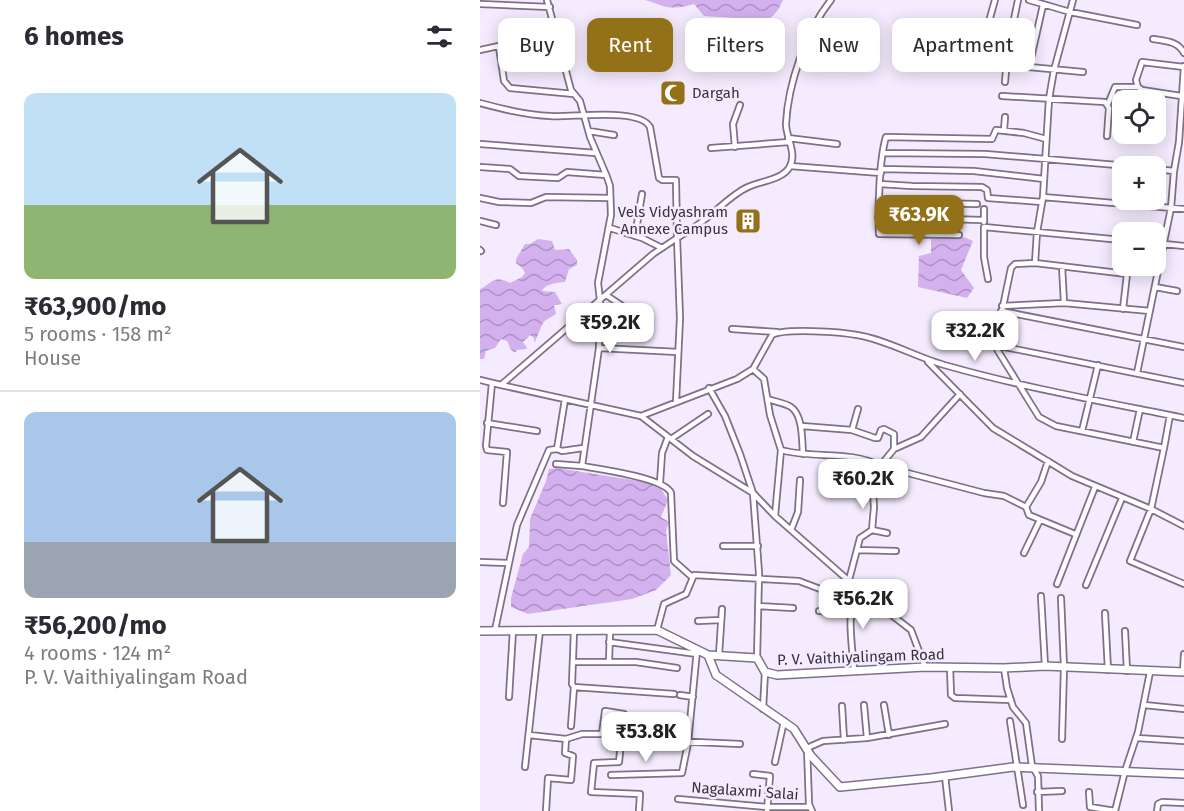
<!DOCTYPE html>
<html lang="en">
<head>
<meta charset="utf-8">
<style>
	body { margin:0; font-family:"Fira Sans",sans-serif; background:#f7f7f7; color:#2b2b33; height:100vh; display:flex; flex-direction:column; font-size:22px; white-space:nowrap }
	* { box-sizing:border-box; margin:0 }
	p { font-size:20px; color:#7c7c81 }
	.icon { flex:none; width:33px; height:33px; fill:none; stroke:currentColor; stroke-width:2; stroke-linecap:round; stroke-linejoin:round }
	.map { position:relative; flex:1; overflow:hidden }
	.panel { display:flex; flex-direction:column; background:#fff; width:480px }
	.panel>* { flex:none }
	.guide { position:absolute; left:18px; top:18px; width:570px; height:54px; display:flex; gap:12px }
	.tools { position:absolute; left:632px; top:90px; display:grid; gap:12px }
	.tools a { display:grid; place-items:center; width:54px; height:54px; border-radius:12px; background:#fff; box-shadow:0 3px 15px #0003; font-size:30px }
	.price { position:absolute; translate:-50% -51px; padding:0 14px; border-radius:12px; background:#fff; color:#222; font-size:20px; line-height:39px; filter:drop-shadow(0 2px 3px #0008) }
	.price::after { content:''; position:absolute; left:50%; top:36px; width:18px; height:14px; margin-left:-9px; background:inherit; clip-path:polygon(0 0,100% 0,50% 100%) }
	.price.on { background:#927118; color:#fff }
	ul { padding:0; list-style:none }
	li { display:grid; align-content:center; gap:12px; height:318px; padding:0 24px }
	li+li { border-top:2px solid #e1e1e2 }
	li span { display:grid; place-items:center; height:186px; border-radius:12px; color:#555 }
	li>.icon { margin-inline-start:auto }
	span .icon { width:108px; height:108px; fill:#fffc; stroke-width:1 }
	li b { font-size:26px }
	h2 { display:flex; justify-content:space-between; align-items:center; height:72px; padding:0 24px; font-size:26px }
	.pill { padding:0 21px; border-radius:12px; background:#fff; box-shadow:0 3px 15px #0003; font-size:21px; line-height:54px }
	.pill.on { background:#927118; color:#fff }
	main { display:flex; flex:1; min-height:0 }
	.map>svg:first-child { display:block }
	.water { fill:url(#water-waves) }
	.lines { fill:none; stroke-linecap:round; stroke-linejoin:round }
	.street-casing { stroke:#7f6f8b; stroke-width:8 }
	.secondary-casing { stroke:#7f6f8b; stroke-width:10 }
	.street { stroke:#fff; stroke-width:4.5 }
	.secondary { stroke:#fff; stroke-width:7 }
	.labels { text-anchor:middle; dominant-baseline:central; stroke-width:5; stroke-linejoin:round; paint-order:stroke }
	.poi-label { font-size:15px; fill:#38323e; stroke:#f5ebfe; text-anchor:start }
	.street-label { font-size:15px; fill:#38323e; stroke:#f5ebfe }
</style>
</head>
<body>
<main>
<section class="panel">
<h2>6 homes<svg class="icon" aria-label="filters" viewBox="0 0 24 24"><path d="M4 7h16M4 17h16"/><circle cx="9" cy="7" r="2"/><circle cx="15" cy="17" r="2"/></svg></h2>
<ul>
<li><span style="background:linear-gradient(#bfe0f5 60%,#8fb573 0)"><svg class="icon" aria-label="home" viewBox="0 0 24 24"><path d="M3 11l9-7 9 7M6 9v11h12V9"/></svg></span><div><b>₹63,900/mo</b><p>5 rooms · 158 m²</p><p>House</p></div></li>
<li><span style="background:linear-gradient(#a9c7e8 70%,#9aa5b1 0)"><svg class="icon" aria-label="home" viewBox="0 0 24 24"><path d="M3 11l9-7 9 7M6 9v11h12V9"/></svg></span><div><b>₹56,200/mo</b><p>4 rooms · 124 m²</p><p>P. V. Vaithiyalingam Road</p></div></li>
</ul>
</section>
<div class="map">
<svg width="704" height="811" viewBox="0 0 704 811">
	<defs>
		<pattern id="water-waves" width="16" height="10" patternUnits="userSpaceOnUse" patternTransform="scale(1.5)"><rect width="16" height="10" fill="#d3b1ee"/><path d="M0 5q4-4 8 0t8 0" fill="none" stroke="#ac91c2"/></pattern>
	</defs>
	<rect width="100%" height="100%" fill="#f5ebfe"/>
	<!-- water -->
	<path class="water" d="M164,0H303L298,10L289,20C279,21 274,25 267,33L260,21L255,18L224,16L214,4C205,7 193,9 183,6C176,4 171,1 164,0Z
		M484,237L493,241L481,270L494,288L487,298L438,287L439,256L451,253V239Z
		M58,239L72,241L75,250L89,249L97,260V265L89,269L85,282C77,283 66,283 62,291L75,292L82,304L74,305L76,314C72,317 66,319 63,323C59,330 58,337 54,343V338L50,335L43,342L47,348L46,349L37,350L36,352C30,352 30,346 27,341L21,339L15,348L6,351L4,359H0V289C13,283 13,274 30,283L42,277L45,273L43,269L36,263V259L45,244H50Z
		M77,468L178,484L188,500L181,517L189,522L186,531L191,575L176,590L152,599L48,614L31,607V598L43,554L49,547L50,519L66,481L69,469Z"/>
	<g class="lines">
		<defs>
			<path id="street" d="M67,0L91,90L100,101L110,137L127,177L130,186L131,215L118,283L120,300L119,348L102,466C120,469 185,478 191,493L194,561L212,577
				M549,0L590,12L657,25
				M0,4L70,7
				M563,5L549,67L603,72
				M497,30L530,38
				M506,32L515,0
				M673,39C685,41 698,41 704,53
				M19,47L24,81L30,88L94,94
				M0,50L55,38
				M525,82L528,48L538,0
				M522,96L625,102L629,108L627,136
				M701,96L662,90L658,87L656,80L662,62L704,67
				M0,103C23,109 46,115 70,116C91,118 159,107 170,127L179,178L182,180H196L197,238L173,254L21,385L0,380
				M628,104L635,87H658
				M524,130L525,117
				M109,131L134,135
				M308,138L357,144
				M0,144L116,153
				M255,147L253,124L260,105
				M231,148L309,142
				M403,153L505,154L649,166
				M310,166L401,173
				M0,167L30,169L39,176L78,178L87,172L126,175
				M402,169L494,171L564,179
				M694,171L699,142L704,66
				M400,184L432,186L502,187L507,190L508,198L562,202
				M563,197L704,209
				M0,198L19,202L51,203L66,197L130,198
				M399,202L497,204
				M398,217L502,220L504,222
				M0,221L16,225
				M504,221V209
				M130,228L162,238L182,248
				M479,235L399,234C398,209 399,160 406,137L512,139L516,130L544,133L566,139
				M155,236L162,194
				M675,243L704,246
				M0,250L1,251
				M555,263L557,232L563,197L569,99L574,70L593,0
				M582,266L584,303
				M648,266L647,274L555,263L535,264L531,268L515,345L518,351L559,417L576,426L684,448L671,509L650,561L704,584
				M508,279L504,257V227L642,240
				M675,287L697,291
				M126,295L144,307L164,310
				M522,306L584,303L670,311
				M643,309L647,274
				M521,311L704,347
				M252,329L297,332
				M515,345L704,383
				M119,348L198,352
				M448,362L513,428L592,476L671,509L704,526
				M273,369L284,379L290,415L301,450C333,459 370,450 401,466L504,493L524,496L546,507L561,482L568,461
				M657,373L691,208L694,171L675,169
				M12,383L6,446L7,450L27,452L23,503
				M21,385L161,416L213,456L273,493L295,516L377,588L431,630L445,667
				M229,388L245,416L260,454L273,493L279,573L277,658
				M85,399L77,449L82,451L103,448
				M288,399C296,402 305,403 311,407C323,415 322,441 323,454
				M196,402L200,318L197,238C206,232 216,227 224,220C238,210 252,194 268,187C281,181 301,180 309,168C318,154 306,138 306,124C308,84 326,31 351,0
				M161,416L257,379L273,369L292,335C305,328 361,332 377,335C408,340 437,358 468,366C546,388 625,402 704,418
				M7,423L57,431
				M322,426L372,430L395,438H398L401,430L404,429L414,434V449
				M372,430L378,409
				M602,431L618,365
				M191,439L228,414
				M653,442L660,409
				M684,448L690,415
				M76,464L102,466
				M180,483L182,453L188,437
				M546,507L549,515L595,534
				M295,516L301,450
				M311,530L318,512L320,480
				M392,530L394,507L393,491L383,487L414,449L441,437L480,394
				M243,546H278
				M377,550L416,551
				M544,553L560,520
				M0,562L28,563
				M369,580L380,538L392,530L407,533
				M577,584L615,487
				M606,585L642,498
				M561,596L565,666
				M581,598L584,667L582,739
				M278,606L313,608
				M339,611L370,613
				M625,613L628,670
				M218,621L241,620
				M15,630L37,525L69,450L77,449
				M177,630L184,604L206,594L214,575L319,581L372,601
				M645,631L647,671
				M129,642L217,654
				M239,655L242,609
				M94,662H156L197,668
				M129,662L130,630
				M470,667L471,695L475,698L531,700
				M524,668L527,688L533,707L546,723L552,766L558,776L559,811
				M374,670C372,643 366,614 377,588
				M703,672L704,654
				M94,687L194,694
				M200,695L213,697
				M29,697L33,630
				M384,705L387,738
				M404,705L409,735
				M664,705L704,709
				M362,706L364,740
				M283,709L285,672
				M530,721L543,805
				M91,726L94,687L92,684L94,630
				M173,726L209,728
				M49,735L86,739L102,734H122L125,711L144,714L139,762L114,763L111,792L160,794L159,811
				M657,738L704,741
				M171,740L260,744
				M295,762L304,721
				M45,767L60,630
				M273,774L290,776L287,811
				M131,775L202,773L208,743L217,650
				M465,776L469,811
				M557,792L582,791
				M609,792L610,807L635,811
				M198,799L287,807H330
				M66,811L68,778L91,780L93,756L85,753L86,739
				M332,811L329,804L327,748L343,741L387,738L465,724
				M635,811L645,771L658,732L670,672
				M677,811L678,804L682,802L704,803"/>
			<path id="secondary" d="M0,631L177,630L228,655L277,658L285,672L297,675L445,667L524,668L565,666L704,672
				M228,655L236,675L314,729L331,756L360,787L451,778L533,767L704,774"/>
		</defs>
		<!-- street casing -->
		<use href="#street" class="street-casing"/>
		<!-- secondary casing -->
		<use href="#secondary" class="secondary-casing"/>
		<!-- street -->
		<use href="#street" class="street"/>
		<!-- secondary -->
		<use href="#secondary" class="secondary"/>
	</g>
	<!-- icons -->
	<defs>
		<symbol id="mosque-square" viewBox="-11 -11 22 22"><rect x="-9" y="-9" width="18" height="18" rx="4" fill="#927118" stroke="#f5ebfe"/><path d="M3.5-4.9A6 6 0 1 0 3.5 4.9A5 5 0 1 1 3.5-4.9Z" fill="#fff"/></symbol>
		<symbol id="building-square" viewBox="-11 -11 22 22"><rect x="-9" y="-9" width="18" height="18" rx="4" fill="#927118" stroke="#f5ebfe"/><path d="M-4-6H4V6H1V3H-1V6H-4ZM-2.5-4.3h1.7v1.8h-1.7ZM.8-4.3h1.7v1.8H.8ZM-2.5-1h1.7V.8h-1.7ZM.8-1h1.7V.8H.8Z" fill="#fff"/></symbol>
	</defs>
	<g fill-rule="evenodd">
		<use href="#mosque-square" x="178" y="78" width="30" height="30"/>
		<use href="#building-square" x="253" y="206" width="30" height="30"/>
	</g>
	<g class="labels">
		<!-- poi labels -->
		<g class="poi-label">
			<text x="212" y="93">Dargah</text>
			<text x="248" y="212" text-anchor="end">Vels Vidyashram<tspan x="248" dy="17">Annexe Campus</tspan></text>
		</g>
		<!-- street labels -->
		<g class="street-label">
			<text transform="translate(381 657) rotate(-2)">P. V. Vaithiyalingam Road</text>
			<text transform="translate(265 791) rotate(4)">Nagalaxmi Salai</text>
		</g>
	</g>
</svg>
<div class="tools">
<a><svg class="icon" aria-label="locate" viewBox="0 0 24 24"><circle cx="12" cy="12" r="6"/><path d="M12 2v4M12 18v4M2 12h4M18 12h4"/></svg></a>
<a>+</a>
<a>−</a>
</div>
<b class="price on" style="left:439px;top:246px">₹63.9K</b>
<b class="price" style="left:130px;top:354px">₹59.2K</b>
<b class="price" style="left:495px;top:362px">₹32.2K</b>
<b class="price" style="left:383px;top:510px">₹60.2K</b>
<b class="price" style="left:383px;top:630px">₹56.2K</b>
<b class="price" style="left:166px;top:763px">₹53.8K</b>
<div class="guide">
<a class="pill">Buy</a>
<a class="pill on">Rent</a>
<a class="pill">Filters</a>
<a class="pill">New</a>
<a class="pill">Apartment</a>
</div>
</div>
</main>
</body>
</html>
